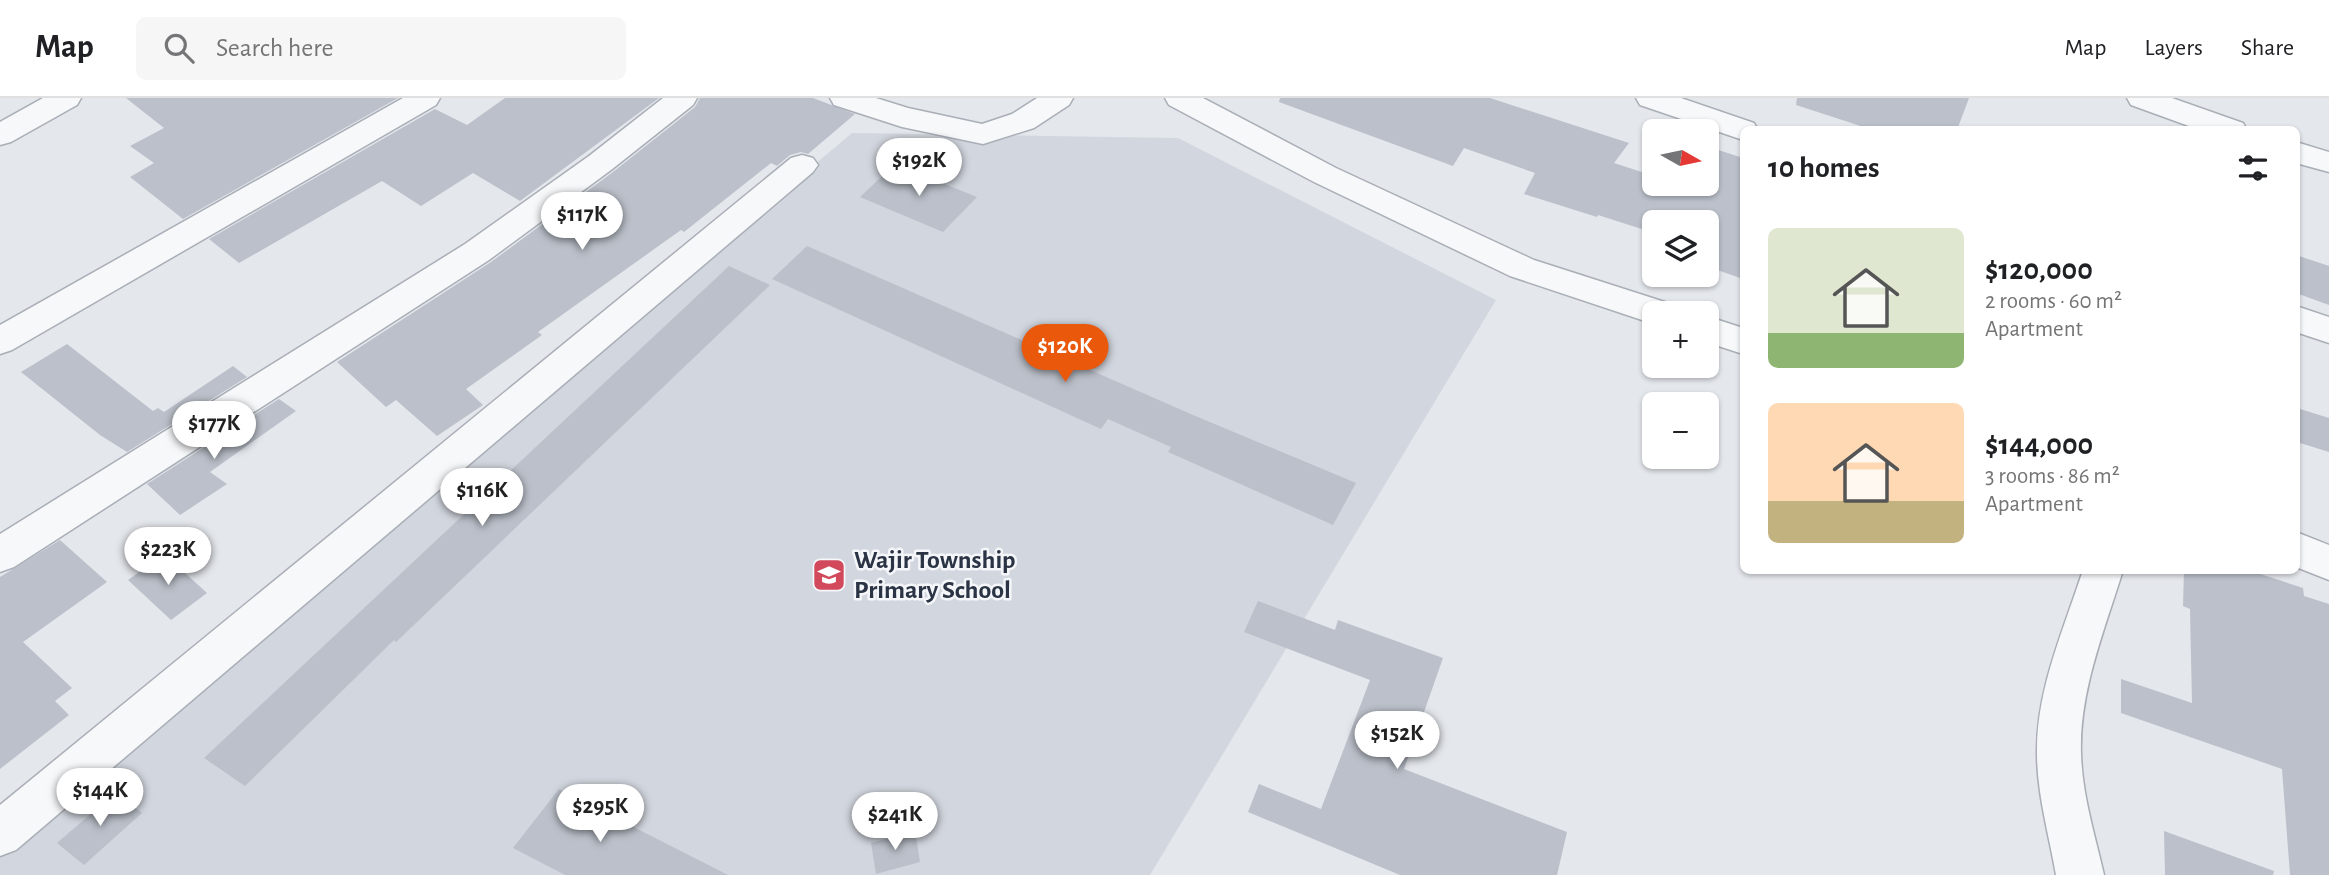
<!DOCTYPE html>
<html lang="en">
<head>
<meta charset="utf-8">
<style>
	body { margin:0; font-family:"Alegreya Sans",sans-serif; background:#f6f6f6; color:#202124; height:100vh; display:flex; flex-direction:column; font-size:26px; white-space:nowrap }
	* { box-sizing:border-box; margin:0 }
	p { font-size:23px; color:#757577 }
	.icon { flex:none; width:38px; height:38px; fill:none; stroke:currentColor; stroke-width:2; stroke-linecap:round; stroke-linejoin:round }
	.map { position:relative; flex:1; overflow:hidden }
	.details { position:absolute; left:1740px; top:28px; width:560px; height:448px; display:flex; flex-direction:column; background:#fff; border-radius:10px; box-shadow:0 2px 5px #0004 }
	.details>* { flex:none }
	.needle { width:46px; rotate:99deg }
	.fabs { position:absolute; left:1642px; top:21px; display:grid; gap:14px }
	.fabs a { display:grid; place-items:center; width:77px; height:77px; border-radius:10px; background:#fff; box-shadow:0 2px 5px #0004; font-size:35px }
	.price { position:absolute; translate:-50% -60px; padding:0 16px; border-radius:24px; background:#fff; color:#222; font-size:23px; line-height:46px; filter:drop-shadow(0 2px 4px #0008) }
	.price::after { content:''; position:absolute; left:50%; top:42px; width:21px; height:16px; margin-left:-10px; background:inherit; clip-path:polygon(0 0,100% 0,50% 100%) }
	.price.active { background:#ea580c; color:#fff }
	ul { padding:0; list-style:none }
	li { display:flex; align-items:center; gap:21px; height:175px; padding:0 28px }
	li span { display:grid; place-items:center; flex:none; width:196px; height:140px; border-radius:10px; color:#555 }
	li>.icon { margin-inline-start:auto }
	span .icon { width:84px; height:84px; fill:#fffc; stroke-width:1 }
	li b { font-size:30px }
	h2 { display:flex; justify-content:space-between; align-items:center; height:84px; padding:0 28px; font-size:30px }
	header { display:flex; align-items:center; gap:42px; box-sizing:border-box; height:98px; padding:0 35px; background:#fff; border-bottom:2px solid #e0e0e0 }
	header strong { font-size:33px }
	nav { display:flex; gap:38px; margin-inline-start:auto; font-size:24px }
	.search { width:490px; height:63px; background:#f6f6f6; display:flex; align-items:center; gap:18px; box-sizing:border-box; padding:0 24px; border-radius:10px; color:#757577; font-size:26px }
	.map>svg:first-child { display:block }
	.built { fill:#d2d6de }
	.building { fill:#bbc0ca }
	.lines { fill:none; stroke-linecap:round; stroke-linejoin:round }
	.street-casing { stroke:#a9aeb7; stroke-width:3 }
	.street { fill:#f7f8fa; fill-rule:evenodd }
	.labels { text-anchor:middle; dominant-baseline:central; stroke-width:5; stroke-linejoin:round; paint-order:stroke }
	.poi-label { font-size:26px; font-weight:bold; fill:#2b3445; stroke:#f4f6f9; text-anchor:start }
</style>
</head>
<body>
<header>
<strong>Map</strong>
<div class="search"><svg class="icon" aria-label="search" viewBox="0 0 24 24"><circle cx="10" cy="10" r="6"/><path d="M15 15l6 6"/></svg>Search here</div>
<nav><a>Map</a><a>Layers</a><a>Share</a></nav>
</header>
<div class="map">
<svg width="2329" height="777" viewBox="0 0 2329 777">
	<rect width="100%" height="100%" fill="#e4e7ec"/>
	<!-- built -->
	<path class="built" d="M852,35L1178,40L1496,202L1150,777H0V752Z"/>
	<!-- building -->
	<path class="building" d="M126,0H398L183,121L130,79L154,65L130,48L164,30Z
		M505,0H659L520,103L473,75L421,108L382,83L239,165L209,141L435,11L467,27Z
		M700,0H813L855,16L808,56L801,54L790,57L777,68L771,65L684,134L681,132L538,234L542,237L466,291L483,307L437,338L396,302L386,309L337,264L491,164L613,74L695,9Z
		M1280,0H1490L1629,45L1614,65L1654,78V86H1679L1706,94V48L1743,60V181L1706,168L1713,155L1706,153V124H1654V135L1598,117L1597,119L1524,96L1535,75L1464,50L1453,68L1279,4Z
		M1797,0H1969L1957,32H1873L1796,7Z
		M895,66L977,99L943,134L860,99Z
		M807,148L1193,317L1356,385L1333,427L1168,354L1171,349L1108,321L1101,331L772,181Z
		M2296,157L2329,168V207L2296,195Z
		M729,168L770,187L396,544L394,542L245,688L204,660Z
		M67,246L153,313L158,310L164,314L233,268L247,279L127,354L100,337L21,274Z
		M279,301L296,313L210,374L227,386L180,417L147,386Z
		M2297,310L2329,320V354L2297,344Z
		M60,442L107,484L23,544L72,590L55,603L69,617L0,671V479Z
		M164,456L207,495L171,522L128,482Z
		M2184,472H2248L2303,490L2304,498L2329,506V777H2290L2282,671L2121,615V581L2192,605L2190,511L2183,508Z
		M1258,503L1335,532L1338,522L1443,560L1404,671L1567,734L1557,777H1400L1248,714L1259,686L1321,711L1370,582L1244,534Z
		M559,691L728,777H565L513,750Z
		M116,694L142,715L84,767L57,745Z
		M915,733L920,764L876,776L871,745Z
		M2164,733L2274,773L2273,777H2165Z"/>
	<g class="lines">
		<defs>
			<path id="street" d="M43,0H81L77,7L11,44L0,47V24Z
				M403,0H440L436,7L12,252L0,256V227Z
				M663,0H697L693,7L611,72L489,162L14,469L0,474V436L465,146L589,58Z
				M830,0H876L908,10L982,26L1012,16L1037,0H1073L1069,7L1034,30L983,46L902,29L834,7Z
				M1165,0H1203L1336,70L1534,162L1671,206L1676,215H1654V226L1510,178L1314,84L1169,7Z
				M1636,0H1681L1754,25L1758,32H1743V42L1640,7Z
				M2127,0H2172L2243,25L2247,32H2200L2131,7Z
				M2296,44L2329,54V74L2296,65Z
				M802,57L813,60L818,67L813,74L16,752L0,758V707L791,60Z
				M2296,208L2329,219V245L2296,234Z
				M1706,218L1743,230V256L1706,244Z
				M2296,434L2329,447V482L2296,469Z
				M2083,472H2123C2105,531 2079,593 2081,655C2082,697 2095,737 2104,777H2056C2049,737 2037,696 2037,655C2036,592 2064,531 2083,472Z"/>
		</defs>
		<!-- street casing -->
		<use href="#street" class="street-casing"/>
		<!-- street -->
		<use href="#street" class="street"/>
	</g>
	<!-- icons -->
	<defs>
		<symbol id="school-square" viewBox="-11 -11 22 22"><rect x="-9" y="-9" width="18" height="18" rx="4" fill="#d1495b" stroke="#f4f6f9"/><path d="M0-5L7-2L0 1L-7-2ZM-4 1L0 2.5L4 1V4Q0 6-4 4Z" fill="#fff"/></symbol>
	</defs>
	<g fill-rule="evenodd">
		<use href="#school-square" x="810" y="458" width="38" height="38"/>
	</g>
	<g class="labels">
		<!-- poi labels -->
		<g class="poi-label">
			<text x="854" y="462">Wajir Township<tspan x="854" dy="30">Primary School</tspan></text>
		</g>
	</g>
</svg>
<div class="fabs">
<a><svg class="needle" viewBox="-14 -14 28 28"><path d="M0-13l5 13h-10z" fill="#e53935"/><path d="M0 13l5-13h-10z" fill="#757577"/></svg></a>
<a><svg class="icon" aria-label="layers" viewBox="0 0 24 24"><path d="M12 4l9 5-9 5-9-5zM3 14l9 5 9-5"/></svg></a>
<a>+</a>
<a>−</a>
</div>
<b class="price" style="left:919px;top:100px">$192K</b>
<b class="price" style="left:582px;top:154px">$117K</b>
<b class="price active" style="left:1065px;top:286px">$120K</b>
<b class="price" style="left:214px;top:363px">$177K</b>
<b class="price" style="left:482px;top:430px">$116K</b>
<b class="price" style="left:168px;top:489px">$223K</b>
<b class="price" style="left:1397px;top:673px">$152K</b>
<b class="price" style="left:100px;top:730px">$144K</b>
<b class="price" style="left:600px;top:746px">$295K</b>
<b class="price" style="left:895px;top:754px">$241K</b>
<section class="details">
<h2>10 homes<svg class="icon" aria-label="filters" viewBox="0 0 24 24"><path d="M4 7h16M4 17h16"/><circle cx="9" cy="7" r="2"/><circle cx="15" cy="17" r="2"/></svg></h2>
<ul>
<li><span style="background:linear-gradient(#dfe7d0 75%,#8fb573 0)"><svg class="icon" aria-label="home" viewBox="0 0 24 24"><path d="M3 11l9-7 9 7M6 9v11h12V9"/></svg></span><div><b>$120,000</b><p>2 rooms · 60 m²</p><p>Apartment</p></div></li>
<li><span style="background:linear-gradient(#ffd9b3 70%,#c2b280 0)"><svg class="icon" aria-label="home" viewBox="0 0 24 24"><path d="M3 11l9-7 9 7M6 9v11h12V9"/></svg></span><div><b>$144,000</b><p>3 rooms · 86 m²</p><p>Apartment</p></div></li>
</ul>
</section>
</div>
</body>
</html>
